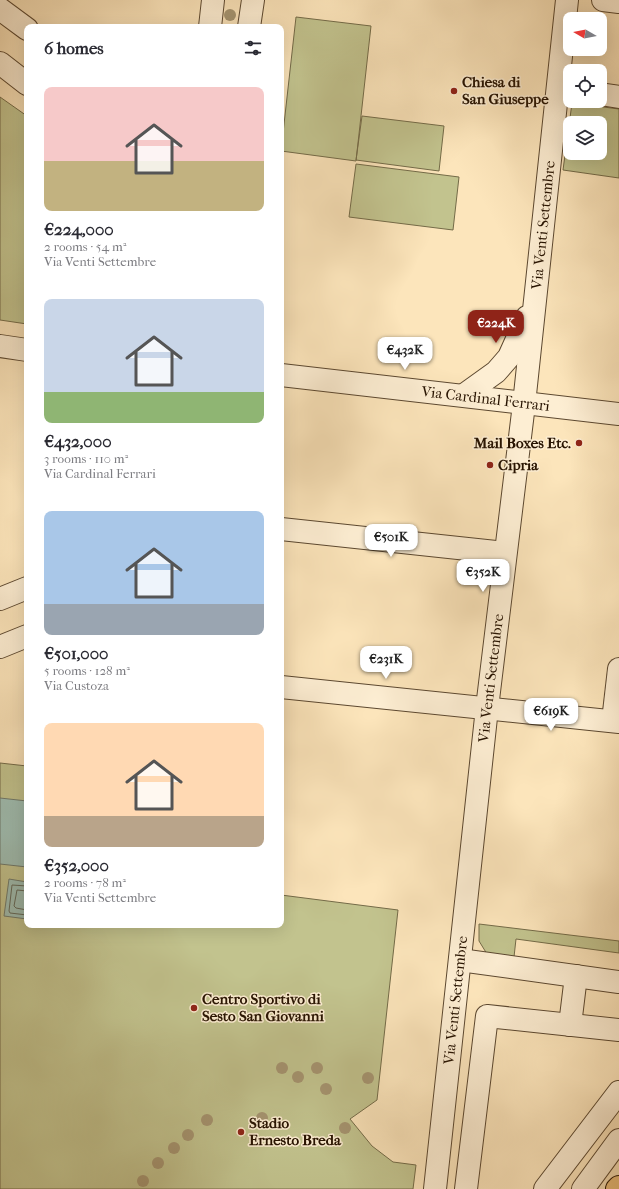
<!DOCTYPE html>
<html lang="en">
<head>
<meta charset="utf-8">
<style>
	body { margin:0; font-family:"IM FELL French Canon",serif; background:#f2f2f3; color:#2b2b33; height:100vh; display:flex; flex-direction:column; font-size:15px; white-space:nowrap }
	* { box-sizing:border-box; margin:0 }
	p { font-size:13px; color:#7c7c81 }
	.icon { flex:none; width:22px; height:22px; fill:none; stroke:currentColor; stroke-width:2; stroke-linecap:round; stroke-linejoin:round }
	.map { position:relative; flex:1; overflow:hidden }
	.side { position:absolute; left:24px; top:24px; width:260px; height:904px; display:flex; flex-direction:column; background:#fff; border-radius:8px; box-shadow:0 4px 16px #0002 }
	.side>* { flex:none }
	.needle { width:26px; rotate:279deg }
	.fabs { position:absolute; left:563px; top:12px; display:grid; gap:8px }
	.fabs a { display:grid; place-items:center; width:44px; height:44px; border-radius:8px; background:#fff; box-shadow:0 4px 16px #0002; font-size:20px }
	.price { position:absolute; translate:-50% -34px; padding:0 9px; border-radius:8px; background:#fff; color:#222; font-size:13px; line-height:26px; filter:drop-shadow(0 1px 2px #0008) }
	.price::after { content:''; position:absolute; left:50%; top:24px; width:12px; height:9px; margin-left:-6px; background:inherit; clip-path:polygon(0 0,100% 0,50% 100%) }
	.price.on { background:#8f2418; color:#fff }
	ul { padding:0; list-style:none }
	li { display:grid; align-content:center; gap:8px; height:212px; padding:0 20px }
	li span { display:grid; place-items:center; height:124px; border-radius:8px; color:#555 }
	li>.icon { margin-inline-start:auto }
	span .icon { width:72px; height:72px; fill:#fffc; stroke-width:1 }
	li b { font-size:17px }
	h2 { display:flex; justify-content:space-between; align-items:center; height:48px; padding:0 20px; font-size:17px }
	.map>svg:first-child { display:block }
	.green { fill:#c2c38e; stroke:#746b48; fill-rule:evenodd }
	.water { fill:#9fbfb4; stroke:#6f7a6c }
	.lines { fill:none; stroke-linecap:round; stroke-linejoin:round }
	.shore { stroke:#63695a; stroke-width:1 }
	.minor-casing { stroke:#5c4830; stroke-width:24 }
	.major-casing { stroke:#271301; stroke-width:24 }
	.minor { stroke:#fdeed3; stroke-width:22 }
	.major { stroke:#eec27e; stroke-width:22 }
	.tree { fill:#a59470 }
	.poi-dot { fill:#8f2418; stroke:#fdeed3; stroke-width:1.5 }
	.labels { text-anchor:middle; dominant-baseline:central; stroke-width:3; stroke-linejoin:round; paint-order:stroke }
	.poi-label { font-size:15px; font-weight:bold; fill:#271301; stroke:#fdeed3; text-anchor:start }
	.street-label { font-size:15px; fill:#271301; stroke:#fdeed3 }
</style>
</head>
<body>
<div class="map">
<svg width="619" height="1189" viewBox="0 0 619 1189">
	<rect width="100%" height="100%" fill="#fce5bb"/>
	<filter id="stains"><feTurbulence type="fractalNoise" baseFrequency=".005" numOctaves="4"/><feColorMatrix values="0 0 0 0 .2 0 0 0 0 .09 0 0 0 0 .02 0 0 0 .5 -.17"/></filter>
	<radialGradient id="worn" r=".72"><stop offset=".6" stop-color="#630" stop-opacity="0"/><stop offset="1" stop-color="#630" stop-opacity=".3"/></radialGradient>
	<!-- green -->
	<path class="green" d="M296,17L371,26L356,161L281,151Z
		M0,97L27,116V324L0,320Z
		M572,103L619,109V178L563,170ZM570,123H600V153H570Z
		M362,116L444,126L439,171L356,160Z
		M356,164L459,177L453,230L349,217Z
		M0,763L27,766V925H281V895L398,910L377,1100L350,1119L372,1146L393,1162L416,1165L413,1189H0Z
		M479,924L619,941V953L516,939L514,957L487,954L479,941Z"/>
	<!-- water -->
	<path class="water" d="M0,798L27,801V867L0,864Z
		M9,879L27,882V919L4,916Z"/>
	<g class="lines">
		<!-- shore -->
		<path class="shore" d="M27,886L12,885L9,911L10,913L27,915
			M27,891L17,890L14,906L16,908L27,910"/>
		<defs>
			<g id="minor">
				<path d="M603,0L619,2"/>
				<path d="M0,9L27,29"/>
				<path d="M210,27L213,0"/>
				<path d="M249,27L253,0"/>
				<path d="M0,63L27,84"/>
				<path d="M600,94L619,97"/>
				<path d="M0,346L27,350"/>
				<path id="s1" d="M281,375L619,414"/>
				<path d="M464,395L496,372L509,357L527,317"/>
				<path d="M281,529L505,553"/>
				<path d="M0,599L27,588"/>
				<path d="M0,647L27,636"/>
				<path d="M281,687L619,722"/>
				<path d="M613,721L619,669"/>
				<path d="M460,960L619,982"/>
				<path d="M570,1025L576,976"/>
				<path id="s2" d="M435,1189L487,708L524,404L567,0"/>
				<path d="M466,1189L487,1016L619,1030"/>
				<path d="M545,1189L619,1092"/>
				<path d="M583,1189L619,1140"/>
			</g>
			<path id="major" d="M617,1189L619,1187"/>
		</defs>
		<!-- minor casing -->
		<use href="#minor" class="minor-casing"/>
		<!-- major casing -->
		<use href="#major" class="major-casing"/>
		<!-- minor -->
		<use href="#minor" class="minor"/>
		<!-- major -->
		<use href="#major" class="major"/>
	</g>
	<!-- trees -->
	<g class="tree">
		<circle cx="230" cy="15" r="6"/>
		<circle cx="282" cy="1068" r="6"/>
		<circle cx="317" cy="1068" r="6"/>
		<circle cx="298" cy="1077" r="6"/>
		<circle cx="368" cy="1078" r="6"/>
		<circle cx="326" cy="1089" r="6"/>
		<circle cx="262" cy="1118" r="6"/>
		<circle cx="207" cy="1120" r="6"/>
		<circle cx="345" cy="1128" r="6"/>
		<circle cx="188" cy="1135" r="6"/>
		<circle cx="174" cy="1148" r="6"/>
		<circle cx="158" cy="1163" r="6"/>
		<circle cx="143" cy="1181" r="6"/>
	</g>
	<!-- markers -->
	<g class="poi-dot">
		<circle cx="454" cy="91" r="4"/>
		<circle cx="579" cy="443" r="4"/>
		<circle cx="490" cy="465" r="4"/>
		<circle cx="194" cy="1008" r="4"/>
		<circle cx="241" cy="1132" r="4"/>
	</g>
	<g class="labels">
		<!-- poi labels -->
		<g class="poi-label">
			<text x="462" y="82">Chiesa di<tspan x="462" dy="17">San Giuseppe</tspan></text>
			<text x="571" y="443" text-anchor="end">Mail Boxes Etc.</text>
			<text x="498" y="465">Cipria</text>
			<text x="202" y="999">Centro Sportivo di<tspan x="202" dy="17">Sesto San Giovanni</tspan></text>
			<text x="249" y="1123">Stadio<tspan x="249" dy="17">Ernesto Breda</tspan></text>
		</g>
		<!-- street labels -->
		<g class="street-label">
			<text stroke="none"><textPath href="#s2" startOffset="970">Via Venti Settembre</textPath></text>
			<text stroke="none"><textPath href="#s1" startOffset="206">Via Cardinal Ferrari</textPath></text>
			<text stroke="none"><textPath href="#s2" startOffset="514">Via Venti Settembre</textPath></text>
			<text stroke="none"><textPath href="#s2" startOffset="190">Via Venti Settembre</textPath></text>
		</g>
	</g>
	<rect width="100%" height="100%" filter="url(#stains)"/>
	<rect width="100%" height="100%" fill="url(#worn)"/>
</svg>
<div class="fabs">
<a><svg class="needle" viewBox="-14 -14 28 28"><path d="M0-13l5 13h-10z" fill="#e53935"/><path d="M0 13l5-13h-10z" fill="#7c7c81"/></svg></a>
<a><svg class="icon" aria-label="locate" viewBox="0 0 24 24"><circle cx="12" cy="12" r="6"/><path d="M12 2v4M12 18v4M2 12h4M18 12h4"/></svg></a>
<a><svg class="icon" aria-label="layers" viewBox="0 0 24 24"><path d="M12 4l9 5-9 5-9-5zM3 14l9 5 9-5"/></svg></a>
</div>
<b class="price on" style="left:496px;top:344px">€224K</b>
<b class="price" style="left:405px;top:371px">€432K</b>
<b class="price" style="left:391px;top:558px">€501K</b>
<b class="price" style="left:483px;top:593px">€352K</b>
<b class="price" style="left:386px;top:680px">€231K</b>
<b class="price" style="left:551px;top:732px">€619K</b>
<section class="side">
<h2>6 homes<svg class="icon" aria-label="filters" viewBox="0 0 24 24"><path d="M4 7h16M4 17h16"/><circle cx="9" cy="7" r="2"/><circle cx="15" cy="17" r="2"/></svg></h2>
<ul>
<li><span style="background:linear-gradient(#f6c9c9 60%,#c2b280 0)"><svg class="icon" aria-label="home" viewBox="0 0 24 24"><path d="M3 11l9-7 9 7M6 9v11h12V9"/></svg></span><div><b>€224,000</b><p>2 rooms · 54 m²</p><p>Via Venti Settembre</p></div></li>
<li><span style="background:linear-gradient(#c9d6e8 75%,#8fb573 0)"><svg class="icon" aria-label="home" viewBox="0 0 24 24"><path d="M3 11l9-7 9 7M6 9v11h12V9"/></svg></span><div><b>€432,000</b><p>3 rooms · 110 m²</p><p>Via Cardinal Ferrari</p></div></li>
<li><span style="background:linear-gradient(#a9c7e8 75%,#9aa5b1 0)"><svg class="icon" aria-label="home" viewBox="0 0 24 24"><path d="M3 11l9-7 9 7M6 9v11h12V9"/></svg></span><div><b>€501,000</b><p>5 rooms · 128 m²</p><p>Via Custoza</p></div></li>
<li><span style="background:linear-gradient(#ffd9b3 75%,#b9a48a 0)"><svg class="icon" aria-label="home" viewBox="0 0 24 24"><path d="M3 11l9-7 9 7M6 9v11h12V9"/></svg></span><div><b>€352,000</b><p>2 rooms · 78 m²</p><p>Via Venti Settembre</p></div></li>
</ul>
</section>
</div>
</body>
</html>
